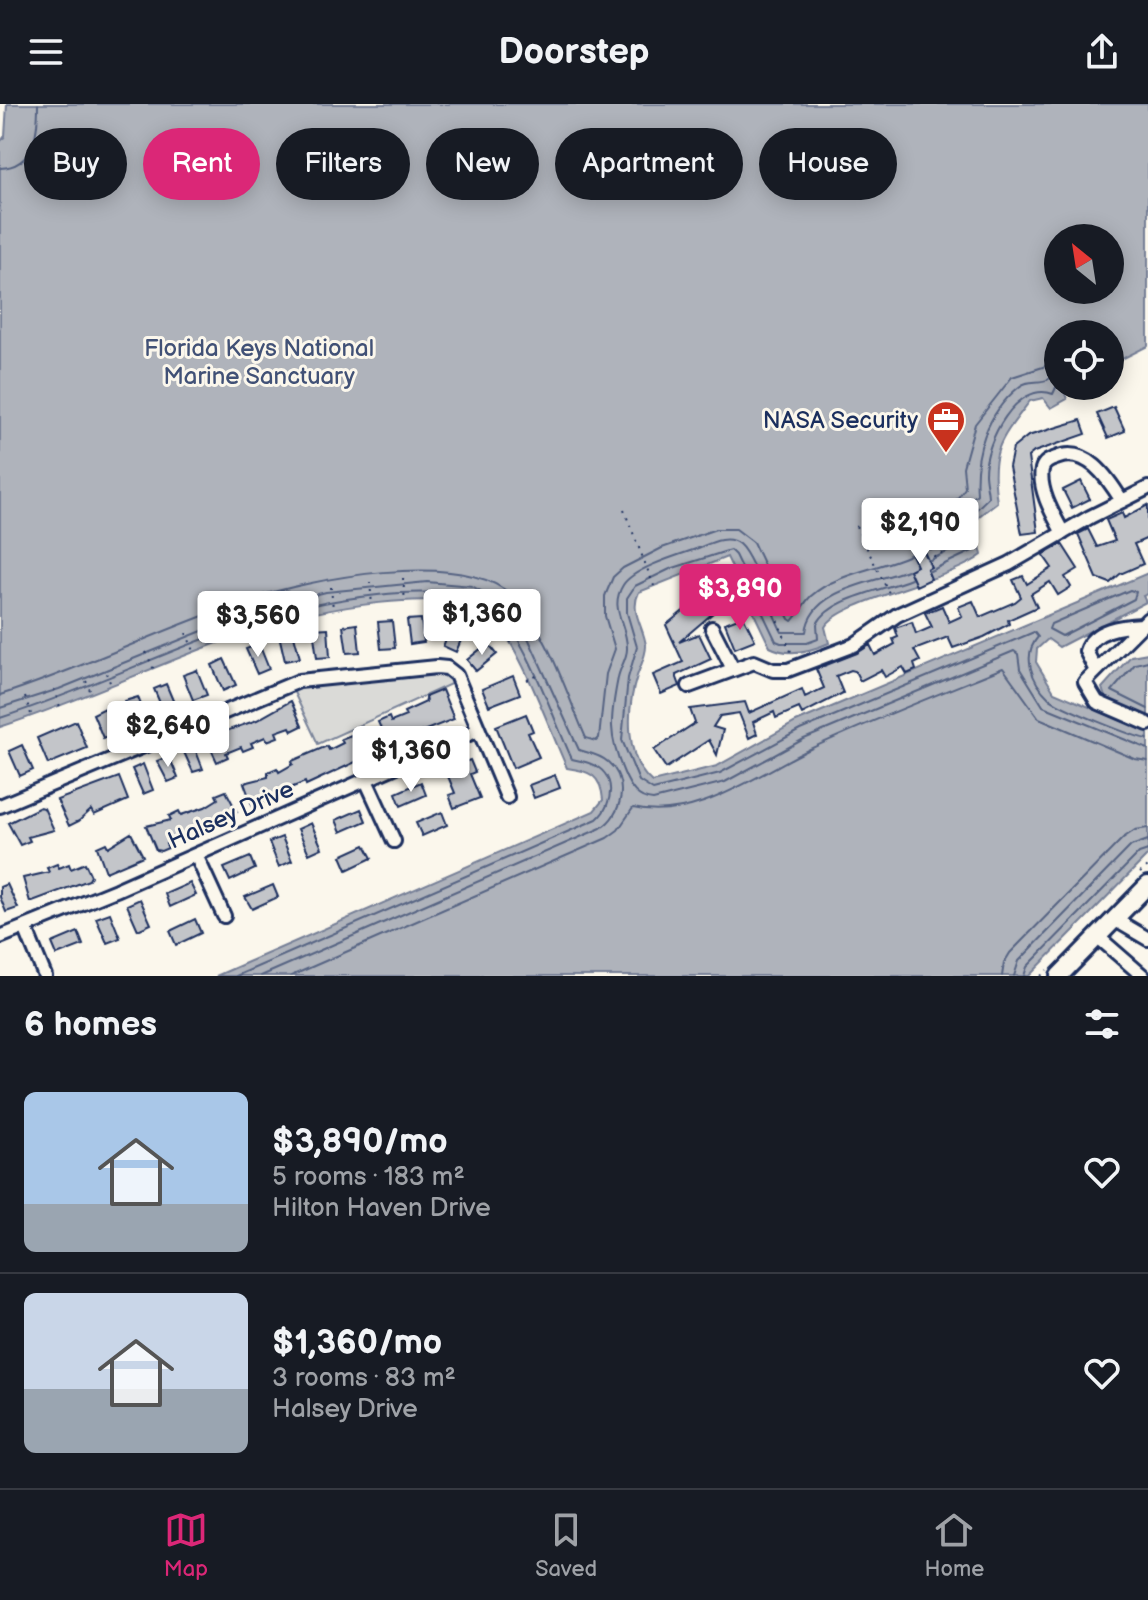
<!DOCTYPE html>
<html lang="en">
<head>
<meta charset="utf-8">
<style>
	body { margin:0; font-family:"Balsamiq Sans",sans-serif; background:#20242c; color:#f1f3f6; height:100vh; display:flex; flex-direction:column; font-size:30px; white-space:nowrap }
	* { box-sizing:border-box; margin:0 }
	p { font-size:26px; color:#9ea1a6 }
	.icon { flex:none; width:44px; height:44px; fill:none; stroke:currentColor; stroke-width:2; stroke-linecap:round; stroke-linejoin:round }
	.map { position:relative; height:872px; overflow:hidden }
	.drawer { display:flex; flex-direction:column; background:#171b24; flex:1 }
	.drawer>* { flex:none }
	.top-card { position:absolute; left:24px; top:24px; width:1100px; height:72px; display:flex; gap:16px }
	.needle { width:52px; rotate:330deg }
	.fabs { position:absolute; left:1044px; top:120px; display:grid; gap:16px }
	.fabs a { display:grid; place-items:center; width:80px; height:80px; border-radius:50%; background:#171b24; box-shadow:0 4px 20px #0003; font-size:40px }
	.price { position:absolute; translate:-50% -68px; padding:0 18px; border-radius:8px; background:#fff; color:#222; font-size:26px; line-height:52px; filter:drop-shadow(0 2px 4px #0008) }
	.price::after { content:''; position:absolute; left:50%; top:48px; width:24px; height:18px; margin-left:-12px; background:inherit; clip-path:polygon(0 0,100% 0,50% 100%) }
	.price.active { background:#db2777; color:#fff }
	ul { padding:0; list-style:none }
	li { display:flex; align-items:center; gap:24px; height:200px; padding:0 24px }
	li+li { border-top:2px solid #363941 }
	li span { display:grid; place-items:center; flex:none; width:224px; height:160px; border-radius:12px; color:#555 }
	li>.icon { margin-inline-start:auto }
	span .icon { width:96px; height:96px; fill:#fffc; stroke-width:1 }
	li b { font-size:34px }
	h2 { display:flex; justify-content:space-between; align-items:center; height:96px; padding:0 24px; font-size:34px }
	.chip { padding:0 28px; border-radius:36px; background:#171b24; box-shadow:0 4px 20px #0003; font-size:28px; line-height:72px }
	.chip.active { background:#db2777; color:#fff }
	header { display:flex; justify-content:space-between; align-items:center; height:104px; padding:0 24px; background:#171b24; font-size:36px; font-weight:600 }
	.tab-bar { display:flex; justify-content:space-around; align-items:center; height:112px; border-top:2px solid #363941; background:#171b24; font-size:22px; color:#9ea1a6 }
	.tab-bar a { display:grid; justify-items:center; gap:4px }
	.tab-bar .active { color:#db2777 }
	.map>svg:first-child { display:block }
	.green { fill:#dadad7; stroke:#7a849a; stroke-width:2 }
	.water { fill:#afb3bb; stroke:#747e96; stroke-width:2; fill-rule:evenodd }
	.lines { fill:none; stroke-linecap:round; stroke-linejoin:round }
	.shore { stroke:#566483; stroke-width:2 }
	.building { fill:#c3c5c9; stroke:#1b2f5e; stroke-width:2 }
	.minor-casing { stroke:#1b2f5e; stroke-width:18 }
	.major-casing { stroke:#1b2f5e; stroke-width:22 }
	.path { stroke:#1b2f5e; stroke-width:2; stroke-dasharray:2 6; stroke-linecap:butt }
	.minor { stroke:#fbf7ec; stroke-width:12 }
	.major { stroke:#fbf7ec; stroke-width:16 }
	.labels { text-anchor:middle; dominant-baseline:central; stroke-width:6; stroke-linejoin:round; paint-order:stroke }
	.park-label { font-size:24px; fill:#415176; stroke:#fbf7ec }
	.poi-label { font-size:24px; fill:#1b2f5e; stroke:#fbf7ec; text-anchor:end }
	.street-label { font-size:24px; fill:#1b2f5e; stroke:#fbf7ec }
</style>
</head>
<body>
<header><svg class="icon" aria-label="menu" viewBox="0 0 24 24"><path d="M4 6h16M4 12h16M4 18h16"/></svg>Doorstep<svg class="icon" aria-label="share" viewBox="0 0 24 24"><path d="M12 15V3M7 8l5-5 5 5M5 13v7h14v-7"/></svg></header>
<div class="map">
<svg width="1148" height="872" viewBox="0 0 1148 872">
	<rect width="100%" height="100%" fill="#fbf7ec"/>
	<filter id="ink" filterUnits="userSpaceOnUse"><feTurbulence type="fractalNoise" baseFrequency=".0125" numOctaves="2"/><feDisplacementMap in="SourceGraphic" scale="16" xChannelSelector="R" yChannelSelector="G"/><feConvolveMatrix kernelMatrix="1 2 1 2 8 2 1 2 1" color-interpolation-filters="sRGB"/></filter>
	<g filter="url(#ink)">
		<!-- green -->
		<path class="green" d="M433,567L445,570L453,579L318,640L292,584Z"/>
		<!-- water -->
		<path class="water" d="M7,0H1148V242L1110,261V230H1058V282H1069L1063,285L1067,295L1051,304L1043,294L1030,297C1000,336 989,347 997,398L978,413L975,420L982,451C950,477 840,496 825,523L829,539C811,547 789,553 770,543L727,453L639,488C629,508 644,522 646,542C646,552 640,563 637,572C627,603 624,655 652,678L717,662L796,618L1148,469V490L1143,492L1146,498L1059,543L1048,535L1037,545L1036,558L1054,588L1148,628V751L1029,872H216L594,707L603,696C601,671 590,667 567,664C550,627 519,538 491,513C453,478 308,507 261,523C173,553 89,594 0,623V38L5,32ZM1058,134H1110V186H1058Z
			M1148,549V613L1106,596L1102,584L1131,552Z"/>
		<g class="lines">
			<!-- shore -->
			<path class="shore" d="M0,64C35,63 38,28 38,0
				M925,445L945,435L946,410L965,384L963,363L975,320L1012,273L1043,263L1058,254
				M930,456L960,442C955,417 959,407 977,390C974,350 986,310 1019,283C1028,275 1040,280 1049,275C1052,273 1054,269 1058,267
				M907,466C874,479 811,484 806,528H782C771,508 753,452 739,440C726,429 707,441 693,446C675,452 633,465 623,481C608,505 628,521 627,545C627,555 619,565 618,574C610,614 608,632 624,669C630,683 637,695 653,696L725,678L804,635L1014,547L1018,550L1020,565L1043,602L1148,645
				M930,467L972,447C966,415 964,417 988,394C988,386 985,377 985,369C985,338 1017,276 1053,290L1058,279
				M911,475C885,486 831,493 817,520L818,535L807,539H781L776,537L735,451L730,446L670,465L635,482L627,494V509L637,543L628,574L622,636L639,677L653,686L720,669L800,626L1034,528L1038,533C1022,551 1031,577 1049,594C1057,602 1136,634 1148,635
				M1130,486L1136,488L1134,495L1062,532L1049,525L1051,520Z
				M1148,557L1135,560L1112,587L1148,605
				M0,591C85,564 165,523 250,495C310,475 460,445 510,490C546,521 567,591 586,634L596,637L599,634L606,570L615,545L605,512V492L613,473L623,464L662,444L716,425H736L753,438L789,515L792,517C799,510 803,500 811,492C837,469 879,465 910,451
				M0,604L59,585L254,506L326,488L427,478L472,482L504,500L525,527L579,646C588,649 599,650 608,658C629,676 623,710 601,724L261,872
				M0,614C87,586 169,545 256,516C309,498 448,471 494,505C524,527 555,619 572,655C578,657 585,657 591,660C617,669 614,700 597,715L236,872
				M291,872L607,734L618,726L633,704C694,719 758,670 810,645C872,616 939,590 1003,564L1039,614L1135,655L1148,657
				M1002,872L1004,859L1010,849L1123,734L1135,726L1148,724
				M1014,872L1019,857L1131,742L1148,736
				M1024,872L1027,863L1139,749L1148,746"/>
		</g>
		<!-- building -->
		<path class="building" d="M1114,303L1125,327L1108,334L1097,310Z
			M1081,316L1086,330L1034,348L1028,353L1038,428L1022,430L1009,363L1013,344L1028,332Z
			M1081,377L1090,395L1072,404L1063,386Z
			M1148,401V434L1134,440L1143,460L1120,470L1110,479L1097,474L1078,430L1088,425L1097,443L1115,437L1106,416L1122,409L1124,414Z
			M1062,440L1078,465L1065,473L1071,483L1058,491L1050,478L1031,490L1037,503L1008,516L1009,520L984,533L953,544L948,533L914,546L920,557L914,560L916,566L907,570L903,563L885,573L881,566L860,577L855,567L851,566L836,572L843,589L802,610L799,604L776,614L774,608L753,618L757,630L749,634L739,609L720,612L713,623L723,626L717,651L709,636L666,664L654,646L695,619L690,605L745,598L749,609L802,585L805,593L824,584L816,565L857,549L870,541L875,551L895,540L893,535L898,533L895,524L912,518L916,530L932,523L925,509L942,502L949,518L962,512L958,503L973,497L980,513L1015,498L1021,493L1013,476L1023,472L1027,480L1052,464L1043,451Z
			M921,441L931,463L927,465L931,475L916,482L909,466L917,462L910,446Z
			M724,467L740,486L679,538L699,530L711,555L676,571L680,582L661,590L653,571L683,558L666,521L698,495L693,490Z
			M743,512L755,536L735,544L725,519Z
			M421,515L424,538L410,540L407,516Z
			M392,517L395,544L381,545L378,518Z
			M454,517L467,522L456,548L443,542Z
			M357,520L360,548L347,549L343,522Z
			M328,524L330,553L317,554L313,525Z
			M293,528L300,554L285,557L279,531Z
			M488,539L497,550L476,567L467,556Z
			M259,540L269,565L257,570L246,545Z
			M224,555L236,581L223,587L212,561Z
			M197,566L207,591L193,596L183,571Z
			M513,572L520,590L489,602L482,585Z
			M166,580L177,606L165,611L154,585Z
			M442,586L454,615L395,638L396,640L390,644L378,618L389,613L391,618L406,612L404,608L426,598L425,593Z
			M138,593L147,617L135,622L125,597Z
			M291,597L302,622L292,627L290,623L276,628L278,633L267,637L265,633L251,639L253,643L243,647L241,643L226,649L228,653L217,658L206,634L257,616Z
			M105,604L116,629L103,634L93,610Z
			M526,610L533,627L528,629L539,653L513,664L496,622Z
			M76,617L87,644L48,660L37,634Z
			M351,631L362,655L306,681L305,678L288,685L290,688L253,703L244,679L268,673V668L277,664L279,668L293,660L292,657L327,642L329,646L343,639L341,635Z
			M22,641L33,666L20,672L9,647Z
			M194,642L203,665L193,668L183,646Z
			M169,652L178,674L168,678L157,657Z
			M470,656L475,668L470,670L480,694L454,704L449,691L455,689L445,665Z
			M143,660L153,686L143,690L132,665Z
			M555,671L560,684L534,694L529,681Z
			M119,673L128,696L94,711L91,706L79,717L69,722L57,696Z
			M421,678L426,691L401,702L396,689Z
			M226,687L237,708L214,718L215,722L204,728L183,736L182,733L166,740L168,744L161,747L156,746L146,722L171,716L169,712L179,707L181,711L205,703L218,695L216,691Z
			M40,703L44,704L54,726L28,733L30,737L20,741L8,719Z
			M361,705L366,717L341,728L336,716Z
			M442,708L447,721L422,732L416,719Z
			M311,719L322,744L309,750L298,725Z
			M131,729L143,752L106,768L97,743L106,739L108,743Z
			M282,733L292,757L279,763L269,738Z
			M365,741L372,754L347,766L341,752Z
			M250,753L255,765L230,777L224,764Z
			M85,759L91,772L89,776L30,798L23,774L49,768L47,764L57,760L59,764L69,760L71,765Z
			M190,779L196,791L170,803L165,790Z
			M7,780L18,804L6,808L0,793V783Z
			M273,781L278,793L252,805L245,793Z
			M140,795L151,820L138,826L127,801Z
			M110,809L120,834L107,839L96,814Z
			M195,815L201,829L176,841L170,827Z
			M78,828L83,841L57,851L52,839Z"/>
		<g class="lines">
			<defs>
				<path id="minor" d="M1063,429C1054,412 1038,386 1042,365C1044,358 1050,356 1056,354C1086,341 1108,374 1122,397
					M1148,515L1085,578L1097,598L1148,620
					M712,524L733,565
					M1096,567L1086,547C1093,525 1122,522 1142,521
					M689,582L754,558L773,566H788L854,541L897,511L1009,460L1090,413L1148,384
					M366,676L394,737
					M0,702L299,577L437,563L447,564L456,571L507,693
					M196,751L224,812
					M1114,815L1148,835
					M25,823L45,872
					M1097,832L1143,872
					M0,833L116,786L478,626"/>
				<path id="major" d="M1059,872L1148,781"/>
			</defs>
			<!-- minor casing -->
			<use href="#minor" class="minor-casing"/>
			<!-- major casing -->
			<use href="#major" class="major-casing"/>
			<!-- path -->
			<path class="path" d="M624,406L654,482
				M917,415L934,452L944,449
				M856,422L889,489
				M403,474L405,498
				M370,478L372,501
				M331,483L333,505
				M289,493L294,515
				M249,507L255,504L262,523
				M774,509L793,552
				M221,518L229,535
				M499,523L509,518
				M186,529L195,549
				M510,538L521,534
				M146,548L154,566
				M106,569L112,583
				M527,576L539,571
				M86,577L92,591
				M54,585L60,603
				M25,593L32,613
				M1140,769L1148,762
				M1041,872L1047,866"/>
			<!-- minor -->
			<use href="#minor" class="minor"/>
			<!-- major -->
			<use href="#major" class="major"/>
		</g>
	</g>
	<!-- icons -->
	<defs>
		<symbol id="office-pin" viewBox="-11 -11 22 30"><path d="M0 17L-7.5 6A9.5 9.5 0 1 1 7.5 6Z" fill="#c8321e" stroke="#fbf7ec"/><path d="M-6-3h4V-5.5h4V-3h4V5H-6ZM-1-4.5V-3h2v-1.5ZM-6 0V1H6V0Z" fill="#fff"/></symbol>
	</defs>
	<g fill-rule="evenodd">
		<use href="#office-pin" x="924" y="294" width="44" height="60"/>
	</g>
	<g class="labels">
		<!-- park labels -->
		<g class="park-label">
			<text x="259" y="244">Florida Keys National<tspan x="259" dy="28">Marine Sanctuary</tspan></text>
		</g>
		<!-- poi labels -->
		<g class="poi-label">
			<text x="918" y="316">NASA Security</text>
		</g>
		<!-- street labels -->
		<g class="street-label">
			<text transform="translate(231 711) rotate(-24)">Halsey Drive</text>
		</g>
	</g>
</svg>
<div class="fabs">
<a><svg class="needle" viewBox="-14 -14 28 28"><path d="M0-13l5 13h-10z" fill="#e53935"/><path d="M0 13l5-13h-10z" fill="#9ea1a6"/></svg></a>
<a><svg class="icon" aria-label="locate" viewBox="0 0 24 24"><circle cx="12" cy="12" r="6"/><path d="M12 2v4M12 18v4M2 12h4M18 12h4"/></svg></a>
</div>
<b class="price" style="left:920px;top:462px">$2,190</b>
<b class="price active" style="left:740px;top:528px">$3,890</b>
<b class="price" style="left:482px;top:553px">$1,360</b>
<b class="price" style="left:258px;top:555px">$3,560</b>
<b class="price" style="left:168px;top:665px">$2,640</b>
<b class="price" style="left:411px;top:690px">$1,360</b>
<div class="top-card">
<a class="chip">Buy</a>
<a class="chip active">Rent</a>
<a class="chip">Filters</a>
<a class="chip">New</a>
<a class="chip">Apartment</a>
<a class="chip">House</a>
</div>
</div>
<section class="drawer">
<h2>6 homes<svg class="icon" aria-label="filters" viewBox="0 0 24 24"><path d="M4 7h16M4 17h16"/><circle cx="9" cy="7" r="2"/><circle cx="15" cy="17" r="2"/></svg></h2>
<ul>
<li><span style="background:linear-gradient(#a9c7e8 70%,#9aa5b1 0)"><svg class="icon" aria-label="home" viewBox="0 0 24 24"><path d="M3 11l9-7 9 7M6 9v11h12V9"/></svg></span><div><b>$3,890/mo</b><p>5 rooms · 183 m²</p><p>Hilton Haven Drive</p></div><svg class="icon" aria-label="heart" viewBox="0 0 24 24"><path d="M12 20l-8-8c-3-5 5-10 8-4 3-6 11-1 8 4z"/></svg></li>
<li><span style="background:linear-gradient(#c9d6e8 60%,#9aa5b1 0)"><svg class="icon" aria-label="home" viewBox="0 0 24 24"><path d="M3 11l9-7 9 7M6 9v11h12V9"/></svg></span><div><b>$1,360/mo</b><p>3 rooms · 83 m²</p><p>Halsey Drive</p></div><svg class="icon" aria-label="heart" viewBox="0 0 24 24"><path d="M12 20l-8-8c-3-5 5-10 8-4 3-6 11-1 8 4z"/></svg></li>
</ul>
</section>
<nav class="tab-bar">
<a class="active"><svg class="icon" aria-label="map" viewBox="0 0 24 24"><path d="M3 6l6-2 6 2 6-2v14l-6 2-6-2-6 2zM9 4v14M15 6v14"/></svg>Map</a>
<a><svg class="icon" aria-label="saved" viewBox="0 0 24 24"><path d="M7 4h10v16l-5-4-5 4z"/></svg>Saved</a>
<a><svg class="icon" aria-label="home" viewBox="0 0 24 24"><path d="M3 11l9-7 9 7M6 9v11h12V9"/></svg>Home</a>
</nav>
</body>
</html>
